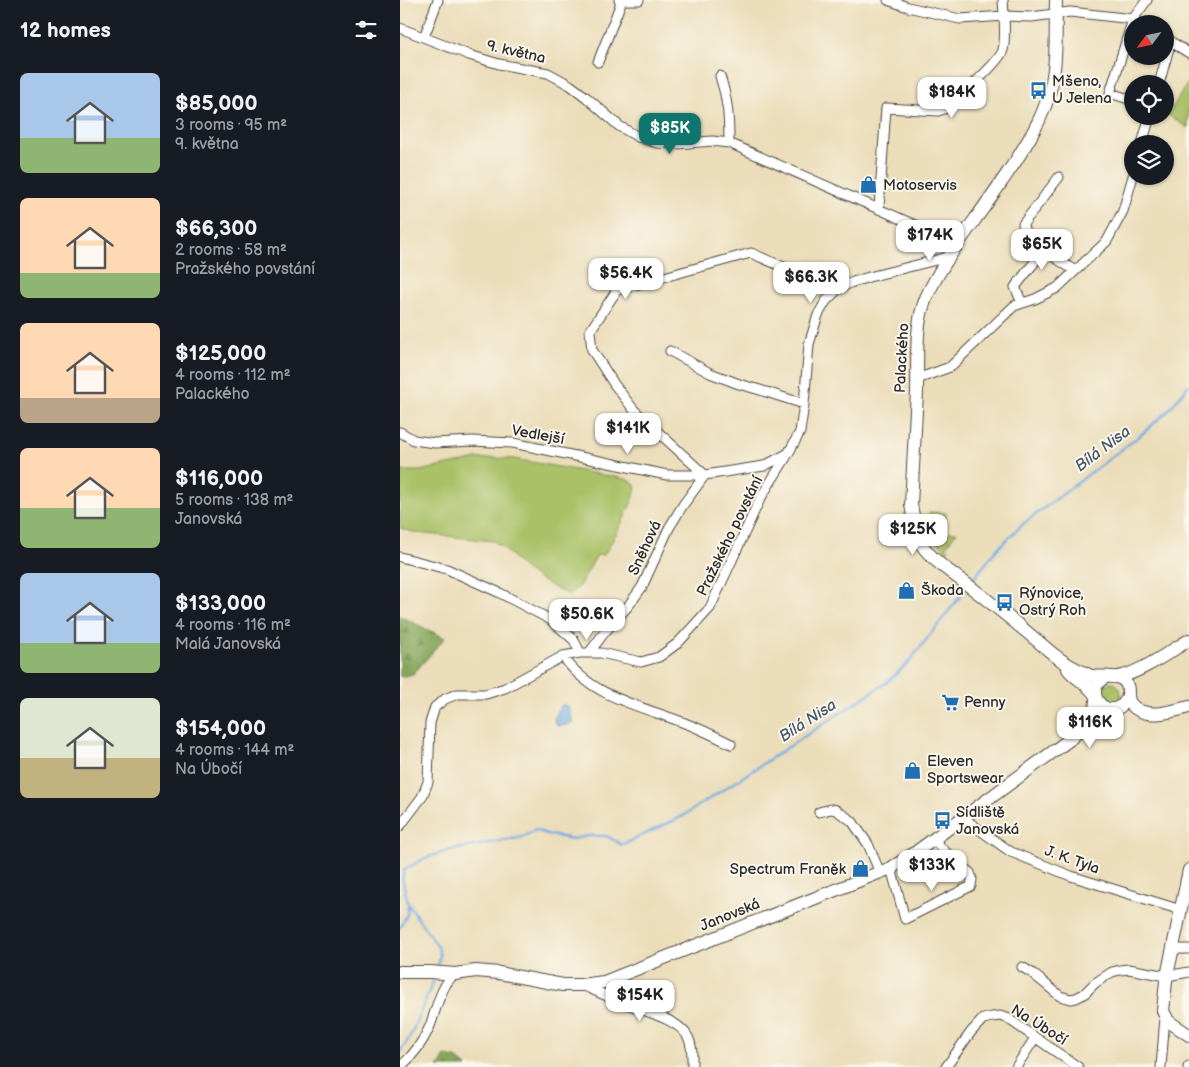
<!DOCTYPE html>
<html lang="en">
<head>
<meta charset="utf-8">
<style>
	body { margin:0; font-family:"Balsamiq Sans",sans-serif; background:#20242c; color:#f1f3f6; height:100vh; display:flex; flex-direction:column; font-size:19px; white-space:nowrap }
	* { box-sizing:border-box; margin:0 }
	p { font-size:16px; color:#9ea1a6 }
	.icon { flex:none; width:28px; height:28px; fill:none; stroke:currentColor; stroke-width:2; stroke-linecap:round; stroke-linejoin:round }
	.map { position:relative; flex:1; overflow:hidden }
	.panel { display:flex; flex-direction:column; background:#171b24; width:400px }
	.panel>* { flex:none }
	.needle { width:32px; rotate:237deg }
	.controls { position:absolute; left:724px; top:15px; display:grid; gap:10px }
	.controls a { display:grid; place-items:center; width:50px; height:50px; border-radius:50%; background:#171b24; box-shadow:0 1px 4px #0004; font-size:25px }
	.price { position:absolute; translate:-50% -42px; padding:0 11px; border-radius:10px; background:#fff; color:#222; font-size:16px; line-height:32px; filter:drop-shadow(0 1px 2px #0008) }
	.price::after { content:''; position:absolute; left:50%; top:30px; width:15px; height:11px; margin-left:-8px; background:inherit; clip-path:polygon(0 0,100% 0,50% 100%) }
	.price.on { background:#0f766e; color:#fff }
	ul { padding:0; list-style:none }
	li { display:flex; align-items:center; gap:15px; height:125px; padding:0 20px }
	li span { display:grid; place-items:center; flex:none; width:140px; height:100px; border-radius:8px; color:#555 }
	li>.icon { margin-inline-start:auto }
	span .icon { width:60px; height:60px; fill:#fffc; stroke-width:1 }
	li b { font-size:21px }
	h2 { display:flex; justify-content:space-between; align-items:center; height:60px; padding:0 20px; font-size:21px }
	main { display:flex; flex:1; min-height:0 }
	.map>svg:first-child { display:block }
	.grass { fill:#aac167; stroke:#6a7649 }
	.forest { fill:url(#forest-firs); stroke:#596944 }
	.water { fill:#71ace2; stroke:#4e6c86 }
	.lines { fill:none; stroke-linecap:round; stroke-linejoin:round }
	.stream { stroke:#71ace2; stroke-width:2.5 }
	.street-casing { stroke:#484640; stroke-width:11 }
	.secondary-casing { stroke:#484640; stroke-width:14 }
	.street { stroke:#fff; stroke-width:9 }
	.secondary { stroke:#fff; stroke-width:12 }
	.labels { text-anchor:middle; dominant-baseline:central; stroke-width:4; stroke-linejoin:round; paint-order:stroke }
	.street-label { font-size:15px; fill:#2b2b2b; stroke:#fbf7ec }
	.poi-label { font-size:15px; fill:#2b2b2b; stroke:#fbf7ec; text-anchor:start }
	.water-label { font-size:16px; font-style:italic; fill:#44586b; stroke:#fbf7ec }
</style>
</head>
<body>
<main>
<section class="panel">
<h2>12 homes<svg class="icon" aria-label="filters" viewBox="0 0 24 24"><path d="M4 7h16M4 17h16"/><circle cx="9" cy="7" r="2"/><circle cx="15" cy="17" r="2"/></svg></h2>
<ul>
<li><span style="background:linear-gradient(#a9c7e8 65%,#8fb573 0)"><svg class="icon" aria-label="home" viewBox="0 0 24 24"><path d="M3 11l9-7 9 7M6 9v11h12V9"/></svg></span><div><b>$85,000</b><p>3 rooms · 95 m²</p><p>9. května</p></div></li>
<li><span style="background:linear-gradient(#ffd9b3 75%,#8fb573 0)"><svg class="icon" aria-label="home" viewBox="0 0 24 24"><path d="M3 11l9-7 9 7M6 9v11h12V9"/></svg></span><div><b>$66,300</b><p>2 rooms · 58 m²</p><p>Pražského povstání</p></div></li>
<li><span style="background:linear-gradient(#ffd9b3 75%,#b9a48a 0)"><svg class="icon" aria-label="home" viewBox="0 0 24 24"><path d="M3 11l9-7 9 7M6 9v11h12V9"/></svg></span><div><b>$125,000</b><p>4 rooms · 112 m²</p><p>Palackého</p></div></li>
<li><span style="background:linear-gradient(#ffd9b3 60%,#8fb573 0)"><svg class="icon" aria-label="home" viewBox="0 0 24 24"><path d="M3 11l9-7 9 7M6 9v11h12V9"/></svg></span><div><b>$116,000</b><p>5 rooms · 138 m²</p><p>Janovská</p></div></li>
<li><span style="background:linear-gradient(#a9c7e8 70%,#8fb573 0)"><svg class="icon" aria-label="home" viewBox="0 0 24 24"><path d="M3 11l9-7 9 7M6 9v11h12V9"/></svg></span><div><b>$133,000</b><p>4 rooms · 116 m²</p><p>Malá Janovská</p></div></li>
<li><span style="background:linear-gradient(#dfe7d0 60%,#c2b280 0)"><svg class="icon" aria-label="home" viewBox="0 0 24 24"><path d="M3 11l9-7 9 7M6 9v11h12V9"/></svg></span><div><b>$154,000</b><p>4 rooms · 144 m²</p><p>Na Úbočí</p></div></li>
</ul>
</section>
<div class="map">
<svg width="789" height="1067" viewBox="0 0 789 1067">
	<defs>
		<pattern id="forest-firs" width="22" height="20" patternUnits="userSpaceOnUse" patternTransform="scale(1.25)"><rect width="22" height="20" fill="#87a75c"/><path d="M5 1l3.5 6h-7zM16 11l3.5 6h-7z" fill="#6f884c"/></pattern>
	</defs>
	<rect width="100%" height="100%" fill="#fbf7ec"/>
	<filter id="ink" filterUnits="userSpaceOnUse"><feTurbulence type="fractalNoise" baseFrequency=".02" numOctaves="2"/><feDisplacementMap in="SourceGraphic" scale="10" xChannelSelector="R" yChannelSelector="G"/><feConvolveMatrix kernelMatrix="1 2 1 2 8 2 1 2 1" color-interpolation-filters="sRGB"/></filter>
	<filter id="wash" filterUnits="userSpaceOnUse"><feTurbulence type="fractalNoise" baseFrequency=".0096" numOctaves="4" result="noise"/><feDisplacementMap in="SourceGraphic" scale="20" xChannelSelector="R" yChannelSelector="G"/><feGaussianBlur stdDeviation="1.12" result="paint"/><feColorMatrix in="noise" values="0 0 0 0 0 0 0 0 0 0 0 0 0 0 0 0 0 1.4 0 .05"/><feComposite in="paint" operator="in"/></filter>
	<g filter="url(#wash)">
		<rect width="100%" height="100%" fill="#ebddb9"/>
		<!-- grass -->
		<path class="grass" d="M788,82L789,83L788,128L768,115Z
			M95,458L114,459L226,479C229,481 234,482 235,486C239,495 210,545 204,555H197L180,585L170,595C153,588 136,578 122,567C113,559 105,547 93,541L16,533L0,528V471H19L77,459Z
			M529,512L546,513V528L530,527Z
			M532,532H557L546,546L549,549L547,551L538,542Z
			M701 693a10 10 0 1 1 20 0a10 10 0 1 1-20 0Z"/>
		<!-- forest -->
		<path class="forest" d="M0,616L45,638L13,674L0,677Z
			M45,1056L56,1058L67,1067H38Z"/>
		<!-- water -->
		<path class="water" d="M162,705H165L168,706L173,722L167,725L157,726L154,719L160,707Z"/>
		<g class="lines">
			<!-- stream -->
			<path class="stream" d="M571,582L597,549L623,524L742,434L767,412L789,385
				M8,904L38,947L40,956L37,969
				M0,928L7,915L8,903L2,878L5,869L25,858L51,850L123,837L135,830L150,835L173,839L188,836H207L222,845L283,816L486,683L508,663L566,589
				M0,1052L10,1037L33,982L35,976"/>
		</g>
	</g>
	<g filter="url(#ink)">
		<g class="lines">
			<defs>
				<path id="street" d="M219,0H239
					M488,0L508,7L560,19L605,16L631,17L670,12L733,19L741,24
					M0,28L69,55L99,64L148,73L170,85L186,97L219,126L238,137L257,143L277,144L312,141L329,143L558,244
					M24,37L38,0
					M765,38L789,53
					M198,62L222,0
					M320,76C328,100 329,118 329,143
					M759,84L771,41
					M732,100L710,93L733,19L747,0
					M742,144L750,116
					M479,208L486,108L538,111L544,109L550,106C561,95 599,63 603,50C606,38 604,13 603,0
					M644,250C636,243 623,235 623,224L659,177
					M622,303L615,287L644,250L675,271
					M270,351L310,373L339,384L360,390L404,404
					M517,379L550,367L614,306L635,299L657,288L707,241L723,211L733,176
					M0,432L14,440L35,443L72,441L113,443L267,475H305L364,466L387,454
					M0,557L47,569L100,593L151,620L174,640L180,653
					M189,653L204,633L229,605L242,587L269,528L283,505L305,475L234,410L214,384L192,350L190,331L217,290L351,253L437,290
					M163,656C189,696 240,706 282,722C299,728 315,736 331,744
					M419,812L431,809L436,810L452,821L468,844L480,873
					M563,818L611,852L671,876L781,910
					M0,826L22,797L28,782L30,723L35,707L45,699L57,694H86L105,688L163,656L180,653H201L241,662L259,657L278,643L310,608L360,499L388,454L400,432L404,404L409,344L418,315L426,301L437,290L450,283L469,277L548,257
					M491,868L505,919L571,886L572,879L570,873L543,850L534,839
					M773,949H789
					M622,967L632,973L660,996L671,999L676,998L684,994L695,983L712,972L720,970L729,969L767,976L789,972
					M182,985C196,991 210,998 224,1003C243,1011 279,1019 288,1037C293,1046 292,1057 292,1067
					M0,1067C13,1056 23,1042 30,1026C36,1010 41,984 55,974
					M546,1067L571,1032L583,1019L592,1017L600,1016L607,1018L678,1067
					M616,1067L635,1038
					M761,1067L765,1017
					M788,1067L789,1066"/>
				<path id="secondary" d="M656,0C655,31 658,64 649,94C642,119 629,140 615,162C602,181 590,199 576,218C558,244 539,269 526,298C514,327 518,361 517,392C515,430 513,468 511,505C514,519 515,534 522,545C533,562 561,579 577,592C603,612 628,633 653,654C663,662 677,670 689,675C702,680 729,669 728,693C728,698 725,703 721,706C702,719 682,689 706,677
					M668,669C675,679 689,684 695,695
					M718,677C738,674 771,651 789,640
					M728,695C728,701 730,704 735,708C751,719 772,711 789,707
					M789,870L766,981L763,1011L768,1021L789,1035
					M0,972H30L55,974L76,971L99,973L163,985H181L204,982L491,868L512,855L669,740C681,729 696,717 696,700"/>
			</defs>
			<!-- street casing -->
			<use href="#street" class="street-casing"/>
			<!-- secondary casing -->
			<use href="#secondary" class="secondary-casing"/>
			<!-- street -->
			<use href="#street" class="street"/>
			<!-- secondary -->
			<use href="#secondary" class="secondary"/>
		</g>
	</g>
	<!-- icons -->
	<defs>
		<symbol id="bus-bare" viewBox="-9 -9 18 18"><path d="M-5-6H5V4H4V6H2V4H-2V6H-4V4H-5ZM-3.5-4V0h7V-4ZM-3.5 1.2v1.5H-2V1.2ZM2 1.2v1.5H3.5V1.2Z" fill="#1f6fb2" stroke="#fbf7ec" stroke-width="2.5" paint-order="stroke"/></symbol>
		<symbol id="shop-bare" viewBox="-9 -9 18 18"><path d="M-5-2.5h2.3a2.7 3.5 0 0 1 5.4 0H5L5.5 6h-11ZM-1.5-2.5h3a1.5 2.3 0 0 0-3 0Z" fill="#1f6fb2" stroke="#fbf7ec" stroke-width="2.5" paint-order="stroke"/></symbol>
		<symbol id="supermarket-bare" viewBox="-9 -9 18 18"><path d="M-6-5.5h2.5l.6 2H6L4.5 2H-2.5L-4.4-4H-6ZM-1.5 3.2a1.3 1.3 0 1 0 .1 0ZM3 3.2a1.3 1.3 0 1 0 .1 0Z" fill="#1f6fb2" stroke="#fbf7ec" stroke-width="2.5" paint-order="stroke"/></symbol>
	</defs>
	<g fill-rule="evenodd">
		<use href="#bus-bare" x="626" y="78" width="25" height="25"/>
		<use href="#shop-bare" x="456" y="172" width="25" height="25"/>
		<use href="#shop-bare" x="494" y="578" width="25" height="25"/>
		<use href="#bus-bare" x="592" y="590" width="25" height="25"/>
		<use href="#supermarket-bare" x="538" y="690" width="25" height="25"/>
		<use href="#shop-bare" x="500" y="758" width="25" height="25"/>
		<use href="#bus-bare" x="530" y="808" width="25" height="25"/>
		<use href="#shop-bare" x="448" y="856" width="25" height="25"/>
	</g>
	<g class="labels">
		<!-- street labels -->
		<g class="street-label">
			<text transform="translate(116 52) rotate(13)">9. května</text>
			<text transform="translate(502 358) rotate(-87)">Palackého</text>
			<text transform="translate(138 435) rotate(10)">Vedlejší</text>
			<text transform="translate(330 536) rotate(-64)">Pražského povstání</text>
			<text transform="translate(245 548) rotate(-65)">Sněhová</text>
			<text transform="translate(672 860) rotate(20)">J. K. Tyla</text>
			<text transform="translate(330 915) rotate(-22)">Janovská</text>
			<text transform="translate(639 1025) rotate(32)">Na Úbočí</text>
		</g>
		<!-- poi labels -->
		<g class="poi-label">
			<text x="652" y="81">Mšeno,<tspan x="652" dy="17">U Jelena</tspan></text>
			<text x="483" y="185">Motoservis</text>
			<text x="521" y="590">Škoda</text>
			<text x="619" y="593">Rýnovice,<tspan x="619" dy="17">Ostrý Roh</tspan></text>
			<text x="564" y="702">Penny</text>
			<text x="527" y="761">Eleven<tspan x="527" dy="17">Sportswear</tspan></text>
			<text x="556" y="812">Sídliště<tspan x="556" dy="17">Janovská</tspan></text>
			<text x="446" y="869" text-anchor="end">Spectrum Franěk</text>
		</g>
		<!-- water labels -->
		<g class="water-label">
			<text transform="translate(703 449) rotate(-37)">Bílá Nisa</text>
			<text transform="translate(408 721) rotate(-33)">Bílá Nisa</text>
		</g>
	</g>
</svg>
<div class="controls">
<a><svg class="needle" viewBox="-14 -14 28 28"><path d="M0-13l5 13h-10z" fill="#e53935"/><path d="M0 13l5-13h-10z" fill="#9ea1a6"/></svg></a>
<a><svg class="icon" aria-label="locate" viewBox="0 0 24 24"><circle cx="12" cy="12" r="6"/><path d="M12 2v4M12 18v4M2 12h4M18 12h4"/></svg></a>
<a><svg class="icon" aria-label="layers" viewBox="0 0 24 24"><path d="M12 4l9 5-9 5-9-5zM3 14l9 5 9-5"/></svg></a>
</div>
<b class="price" style="left:552px;top:119px">$184K</b>
<b class="price on" style="left:270px;top:155px">$85K</b>
<b class="price" style="left:530px;top:262px">$174K</b>
<b class="price" style="left:642px;top:271px">$65K</b>
<b class="price" style="left:226px;top:300px">$56.4K</b>
<b class="price" style="left:411px;top:304px">$66.3K</b>
<b class="price" style="left:228px;top:455px">$141K</b>
<b class="price" style="left:513px;top:556px">$125K</b>
<b class="price" style="left:187px;top:641px">$50.6K</b>
<b class="price" style="left:690px;top:749px">$116K</b>
<b class="price" style="left:532px;top:892px">$133K</b>
<b class="price" style="left:240px;top:1022px">$154K</b>
</div>
</main>
</body>
</html>
